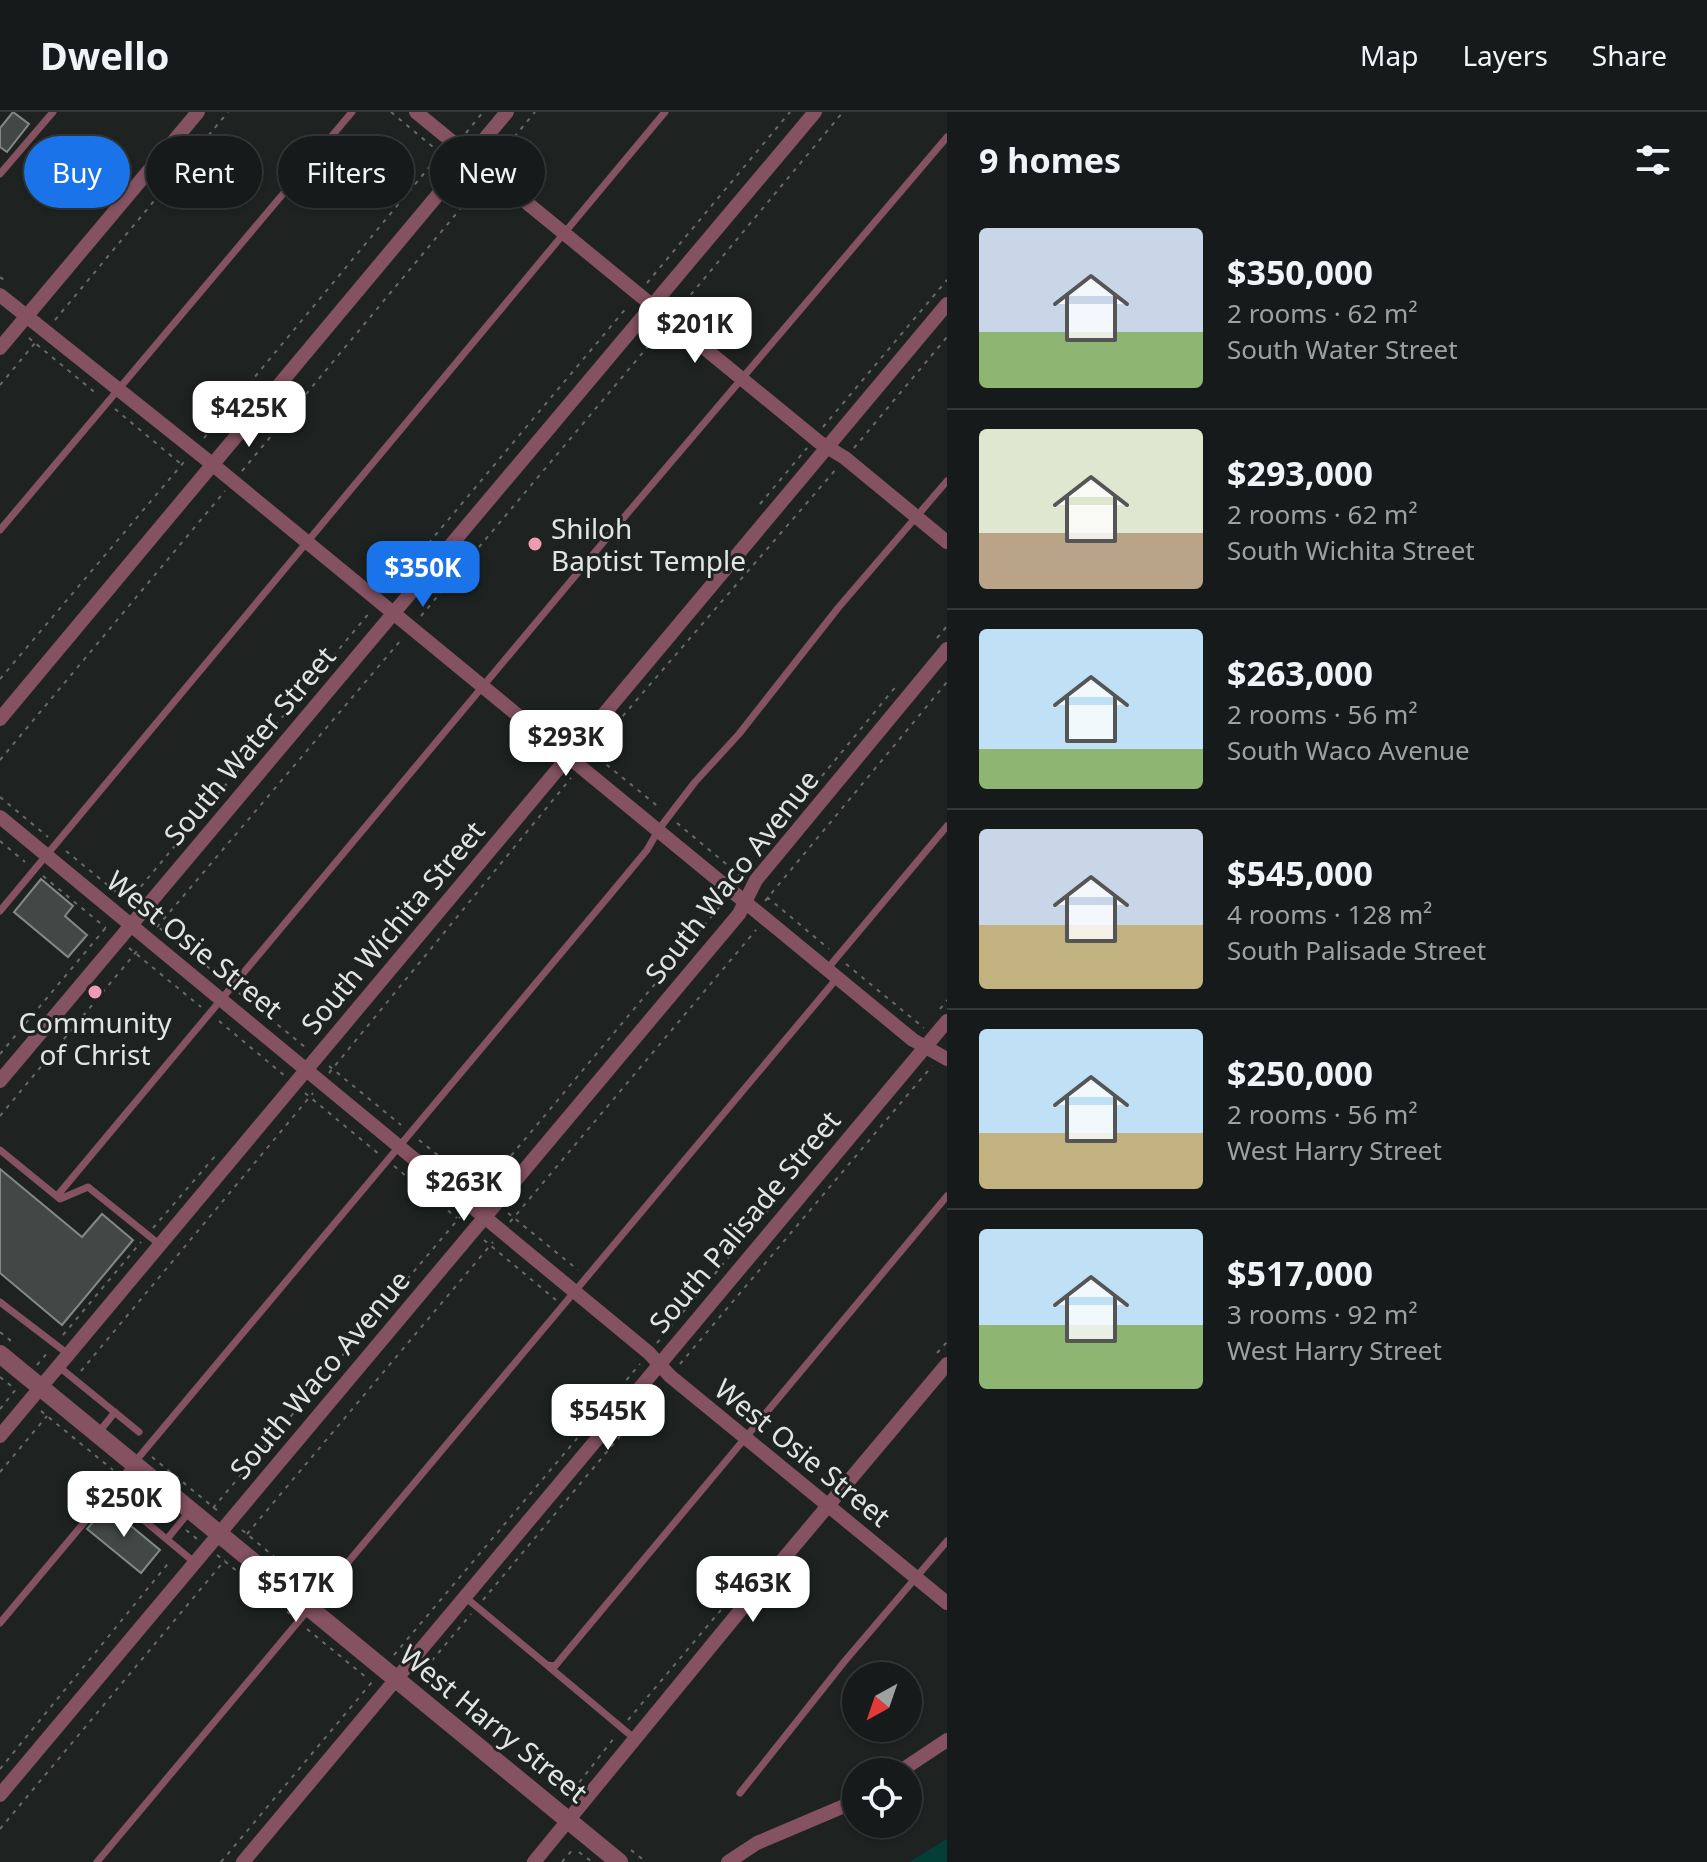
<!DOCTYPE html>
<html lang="en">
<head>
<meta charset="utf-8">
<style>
	body { margin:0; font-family:"Noto Sans",sans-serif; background:#232727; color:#f1f3f6; height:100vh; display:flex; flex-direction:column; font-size:30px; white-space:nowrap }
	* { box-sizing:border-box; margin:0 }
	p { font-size:26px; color:#9ea1a2 }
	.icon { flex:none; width:44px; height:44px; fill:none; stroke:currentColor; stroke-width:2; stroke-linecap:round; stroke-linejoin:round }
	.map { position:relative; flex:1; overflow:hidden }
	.sheet { display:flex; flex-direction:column; background:#161a1a; width:760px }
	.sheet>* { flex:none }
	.hud { position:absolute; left:24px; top:24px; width:760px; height:72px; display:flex; gap:16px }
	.needle { width:52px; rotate:220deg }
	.buttons { position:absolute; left:842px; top:1550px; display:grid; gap:16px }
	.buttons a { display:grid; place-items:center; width:80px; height:80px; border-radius:50%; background:#161a1a; box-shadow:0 2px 6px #0004,0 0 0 2px #353839; font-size:40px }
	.price { position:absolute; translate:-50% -68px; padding:0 18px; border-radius:16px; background:#fff; color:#222; font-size:26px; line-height:52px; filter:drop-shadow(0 2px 4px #0008) }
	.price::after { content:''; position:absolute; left:50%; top:48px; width:24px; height:18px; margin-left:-12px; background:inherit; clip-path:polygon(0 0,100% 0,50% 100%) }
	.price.selected { background:#1a73e8; color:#fff }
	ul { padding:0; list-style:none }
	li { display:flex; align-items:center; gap:24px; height:200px; padding:0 32px }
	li+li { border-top:2px solid #353839 }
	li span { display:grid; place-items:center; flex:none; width:224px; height:160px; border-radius:8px; color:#555 }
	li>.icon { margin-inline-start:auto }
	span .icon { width:96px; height:96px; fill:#fffc; stroke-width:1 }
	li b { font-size:34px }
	h2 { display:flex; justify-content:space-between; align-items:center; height:96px; padding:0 32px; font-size:34px }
	.pill { padding:0 28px; border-radius:36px; background:#161a1a; box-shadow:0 2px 6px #0004,0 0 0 2px #353839; font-size:28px; line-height:72px }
	.pill.selected { background:#1a73e8; color:#fff }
	header { display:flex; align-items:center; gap:48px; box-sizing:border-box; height:112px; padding:0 40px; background:#161a1a; border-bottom:2px solid #353839 }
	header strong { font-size:38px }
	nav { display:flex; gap:44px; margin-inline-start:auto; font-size:28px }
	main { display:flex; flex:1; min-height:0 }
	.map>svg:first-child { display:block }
	.water { fill:#033f36 }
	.building { fill:#424846; stroke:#828987; stroke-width:2 }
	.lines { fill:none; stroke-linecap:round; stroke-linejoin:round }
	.path { stroke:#666b6a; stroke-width:2; stroke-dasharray:4 6; stroke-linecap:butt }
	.service { stroke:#855261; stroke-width:7 }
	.minor { stroke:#855261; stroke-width:14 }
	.tertiary { stroke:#855261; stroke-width:18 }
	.poi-dot { fill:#f19ab4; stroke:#1e2322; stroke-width:3 }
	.labels { text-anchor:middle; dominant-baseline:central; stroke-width:6; stroke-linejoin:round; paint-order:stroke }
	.poi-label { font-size:28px; fill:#e1e5e4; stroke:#1e2322; text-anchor:start }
	.street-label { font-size:28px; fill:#e1e5e4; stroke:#1e2322 }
</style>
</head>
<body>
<header>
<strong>Dwello</strong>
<nav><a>Map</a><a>Layers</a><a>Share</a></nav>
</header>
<main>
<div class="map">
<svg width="947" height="1750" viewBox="0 0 947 1750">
	<rect width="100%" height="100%" fill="#1e2322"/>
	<!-- water -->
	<path class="water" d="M947,1727V1750H909Z"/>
	<!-- building -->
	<path class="building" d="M13,0L29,12L7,40L0,35V16Z
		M41,767L73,794L65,804L87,823L68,845L14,800Z
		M0,1057L82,1125L102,1102L133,1128L62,1213L0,1161Z
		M107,1394L160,1438L141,1461L87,1417Z"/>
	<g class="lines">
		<!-- path -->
		<path class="path" d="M391,0L439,40
			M466,21L483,0
			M495,48L535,0
			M0,165L7,170
			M647,171L790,0
			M678,198L843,0
			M55,208L228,0
			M29,226L98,283
			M0,273L35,231
			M115,297L181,352
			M823,315L947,168
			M204,326L441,41
			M854,336L947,225
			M242,359L481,72
			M760,392L807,336
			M390,477L628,194
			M421,504L661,219
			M937,526L947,514
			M0,567L184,350
			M591,640L660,696
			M590,642L837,356
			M0,648L225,379
			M822,664L897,573
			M0,685L48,725
			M677,711L743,766
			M0,729L25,750
			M66,739L132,793
			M43,764L106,816
			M767,785L829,837
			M765,789L947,570
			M128,790L370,500
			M152,810L225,869
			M157,815L401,528
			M129,836L201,895
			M846,852L924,916
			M239,881L305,935
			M940,897L947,888
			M219,909L285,964
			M0,942L108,813
			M329,954L401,1013
			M329,961L571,666
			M305,981L380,1043
			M0,1004L137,839
			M419,1028L482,1079
			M394,1054L457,1106
			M479,1082L722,792
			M508,1101L578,1158
			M510,1110L756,818
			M153,1116L217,1042
			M484,1128L556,1188
			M0,1220L11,1229
			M63,1223L141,1130
			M657,1231L770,1096
			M937,1241L947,1230
			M680,1252L932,954
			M37,1253L48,1240
			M81,1259L313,981
			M0,1265L15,1277
			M0,1297L17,1276
			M41,1299L113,1358
			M152,1345L218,1399
			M0,1360L47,1304
			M143,1383L172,1406
			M213,1396L460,1105
			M186,1418L197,1427
			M242,1418L311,1475
			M247,1422L493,1130
			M217,1443L290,1502
			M483,1488L661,1275
			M307,1517L367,1566
			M394,1543L640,1252
			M419,1564L471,1502
			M628,1608L753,1460
			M0,1657L171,1448
			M567,1686L614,1626
			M0,1717L225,1448
			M631,1738L646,1750
			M579,1740L592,1750
			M221,1750L372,1570
			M562,1750L574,1736"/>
		<!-- service -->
		<path class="service" d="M0,62L53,0
			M0,418L352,0
			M0,799L665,0
			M828,856L947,714
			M0,1038L60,1087L88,1075L159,1132
			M57,1084L626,403L947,25
			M0,1190L68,1242
			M58,1254L139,1320
			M99,1320L115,1300
			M144,1363L122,1390L194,1450
			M167,1427L189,1400
			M465,1485L547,1553L555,1554L947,1084
			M0,1511L613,779L647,738L659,717L695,670L739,622L838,496L947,369
			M548,1554L635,1627
			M740,1681L844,1550L947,1429
			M97,1750L838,865"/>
		<!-- minor -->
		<path class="minor" d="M416,0L819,330L845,346L947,430
			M0,183L212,352L913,928L947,947
			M0,236L198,0
			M0,607L507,0
			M0,705L649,1241L670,1264L947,1491
			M0,969L815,0
			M0,1324L947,192
			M899,1660L947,1628
			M0,1683L739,802L756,768L947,537
			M243,1750L947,909
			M534,1750L748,1489L947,1252
			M728,1750L757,1731L856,1689"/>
		<!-- tertiary -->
		<path class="tertiary" d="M0,1242L619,1750"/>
	</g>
	<!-- markers -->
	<g class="poi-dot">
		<circle cx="535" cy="432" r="8"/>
		<circle cx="95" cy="880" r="8"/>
	</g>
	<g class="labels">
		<!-- poi labels -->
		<g class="poi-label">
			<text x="551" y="416">Shiloh<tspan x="551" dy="32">Baptist Temple</tspan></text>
			<text x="95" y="910" text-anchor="middle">Community<tspan x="95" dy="32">of Christ</tspan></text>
		</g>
		<!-- street labels -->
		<g class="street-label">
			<text transform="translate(249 633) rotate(-50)">South Water Street</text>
			<text transform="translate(731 764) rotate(-52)">South Waco Avenue</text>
			<text transform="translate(392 815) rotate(-50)">South Wichita Street</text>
			<text transform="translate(195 832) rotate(39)">West Osie Street</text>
			<text transform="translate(744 1109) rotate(-50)">South Palisade Street</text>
			<text transform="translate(319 1262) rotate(-50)">South Waco Avenue</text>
			<text transform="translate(803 1340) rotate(39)">West Osie Street</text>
			<text transform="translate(494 1611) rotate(39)">West Harry Street</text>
		</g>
	</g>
</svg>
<div class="buttons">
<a><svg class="needle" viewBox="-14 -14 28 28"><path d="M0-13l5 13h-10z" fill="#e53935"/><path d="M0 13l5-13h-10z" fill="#9ea1a2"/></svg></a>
<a><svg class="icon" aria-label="locate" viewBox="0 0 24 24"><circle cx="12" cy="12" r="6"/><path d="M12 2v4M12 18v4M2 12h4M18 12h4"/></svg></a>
</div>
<b class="price" style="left:695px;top:253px">$201K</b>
<b class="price" style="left:249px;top:337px">$425K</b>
<b class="price selected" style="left:423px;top:497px">$350K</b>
<b class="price" style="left:566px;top:666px">$293K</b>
<b class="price" style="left:464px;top:1111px">$263K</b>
<b class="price" style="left:608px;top:1340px">$545K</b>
<b class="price" style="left:124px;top:1427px">$250K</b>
<b class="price" style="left:296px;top:1512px">$517K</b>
<b class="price" style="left:753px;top:1512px">$463K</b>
<div class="hud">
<a class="pill selected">Buy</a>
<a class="pill">Rent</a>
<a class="pill">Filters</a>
<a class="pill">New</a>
</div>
</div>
<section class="sheet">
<h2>9 homes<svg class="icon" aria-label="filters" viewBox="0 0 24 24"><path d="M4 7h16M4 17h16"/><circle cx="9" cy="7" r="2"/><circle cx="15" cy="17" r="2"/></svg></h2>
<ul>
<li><span style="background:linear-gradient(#c9d6e8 65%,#8fb573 0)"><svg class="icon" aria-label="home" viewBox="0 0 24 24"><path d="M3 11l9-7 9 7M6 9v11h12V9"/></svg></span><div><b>$350,000</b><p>2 rooms · 62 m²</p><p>South Water Street</p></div></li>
<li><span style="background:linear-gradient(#dfe7d0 65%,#b9a48a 0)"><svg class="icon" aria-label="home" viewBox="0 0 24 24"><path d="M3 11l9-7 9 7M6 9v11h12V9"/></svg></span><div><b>$293,000</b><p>2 rooms · 62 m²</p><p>South Wichita Street</p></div></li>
<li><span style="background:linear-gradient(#bfe0f5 75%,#8fb573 0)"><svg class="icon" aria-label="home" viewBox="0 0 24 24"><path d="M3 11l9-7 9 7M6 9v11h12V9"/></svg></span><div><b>$263,000</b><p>2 rooms · 56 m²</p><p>South Waco Avenue</p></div></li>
<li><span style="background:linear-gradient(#c9d6e8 60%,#c2b280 0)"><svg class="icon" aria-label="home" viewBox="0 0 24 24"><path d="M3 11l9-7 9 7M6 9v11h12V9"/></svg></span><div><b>$545,000</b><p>4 rooms · 128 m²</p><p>South Palisade Street</p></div></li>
<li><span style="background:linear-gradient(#bfe0f5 65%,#c2b280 0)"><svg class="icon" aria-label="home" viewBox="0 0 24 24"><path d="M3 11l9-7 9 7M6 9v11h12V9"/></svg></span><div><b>$250,000</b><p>2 rooms · 56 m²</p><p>West Harry Street</p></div></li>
<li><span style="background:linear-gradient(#bfe0f5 60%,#8fb573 0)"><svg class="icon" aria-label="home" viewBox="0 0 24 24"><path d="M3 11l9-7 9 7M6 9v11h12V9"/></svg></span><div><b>$517,000</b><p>3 rooms · 92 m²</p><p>West Harry Street</p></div></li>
</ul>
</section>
</main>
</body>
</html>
